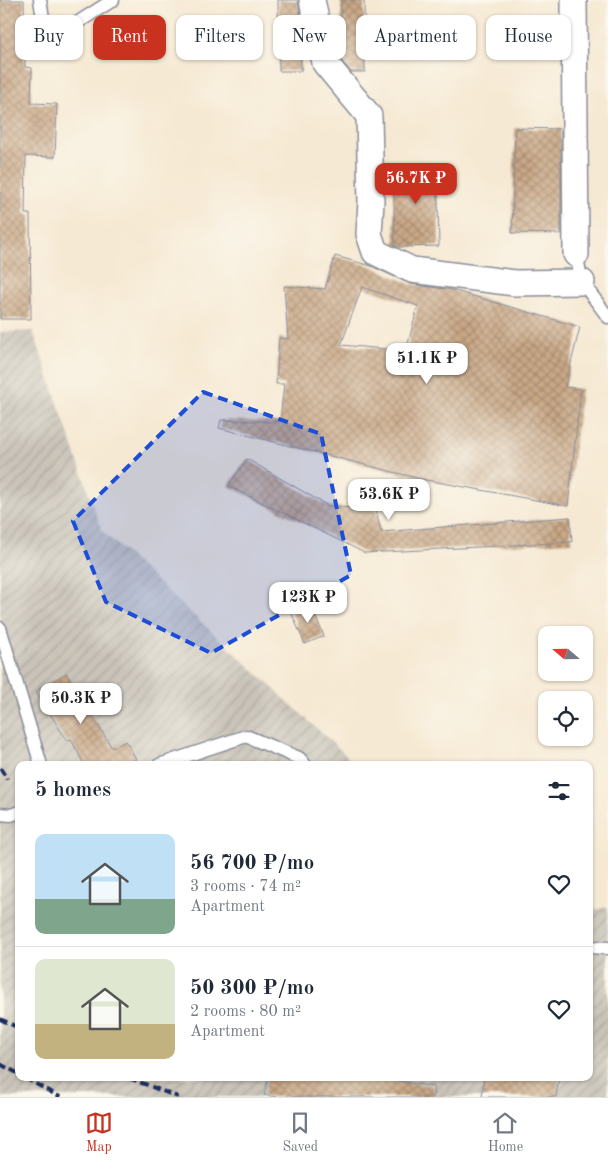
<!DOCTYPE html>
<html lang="en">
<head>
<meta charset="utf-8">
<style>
	body { margin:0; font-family:"Old Standard TT",serif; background:#f2f2f3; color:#1f2937; height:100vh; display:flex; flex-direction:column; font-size:19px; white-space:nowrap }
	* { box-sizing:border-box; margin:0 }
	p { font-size:16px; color:#747a83 }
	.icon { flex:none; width:28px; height:28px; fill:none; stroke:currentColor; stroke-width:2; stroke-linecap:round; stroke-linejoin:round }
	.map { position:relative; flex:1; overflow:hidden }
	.side { position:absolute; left:15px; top:761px; width:578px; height:320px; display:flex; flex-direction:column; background:#fff; border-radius:10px; box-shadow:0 1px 4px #0004 }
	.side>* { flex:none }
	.hud { position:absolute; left:15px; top:15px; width:579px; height:45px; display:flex; gap:10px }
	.needle { width:32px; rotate:290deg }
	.controls { position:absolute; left:538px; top:626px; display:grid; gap:10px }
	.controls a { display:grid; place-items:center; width:55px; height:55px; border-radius:10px; background:#fff; box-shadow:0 1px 4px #0004; font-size:25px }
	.price { position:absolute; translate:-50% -42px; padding:0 11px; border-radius:10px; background:#fff; color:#222; font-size:16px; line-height:32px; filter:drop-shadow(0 1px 2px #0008) }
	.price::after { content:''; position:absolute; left:50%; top:30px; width:15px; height:11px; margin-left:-8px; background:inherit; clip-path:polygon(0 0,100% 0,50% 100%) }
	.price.on { background:#c8321e; color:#fff }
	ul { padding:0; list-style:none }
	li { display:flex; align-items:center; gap:15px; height:125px; padding:0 20px }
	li+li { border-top:1px solid #e0e1e3 }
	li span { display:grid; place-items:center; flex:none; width:140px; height:100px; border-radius:10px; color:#555 }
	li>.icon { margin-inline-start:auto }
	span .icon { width:60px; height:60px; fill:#fffc; stroke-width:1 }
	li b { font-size:21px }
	h2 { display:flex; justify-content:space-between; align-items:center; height:60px; padding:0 20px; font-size:21px }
	.chip { padding:0 18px; border-radius:10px; background:#fff; box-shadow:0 1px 4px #0004; font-size:18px; line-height:45px }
	.chip.on { background:#c8321e; color:#fff }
	.tab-bar { display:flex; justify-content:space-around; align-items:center; height:70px; border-top:1px solid #e0e1e3; background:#fff; font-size:14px; color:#747a83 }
	.tab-bar a { display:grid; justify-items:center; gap:2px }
	.tab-bar .on { color:#c8321e }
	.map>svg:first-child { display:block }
	.industrial { fill:url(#industrial-furrows) }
	.building { fill:url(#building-cross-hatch); fill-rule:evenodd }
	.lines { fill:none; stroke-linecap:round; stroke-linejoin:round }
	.service-casing { stroke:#888c98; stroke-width:15 }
	.minor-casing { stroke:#888c98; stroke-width:28 }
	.service { stroke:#fff; stroke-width:12 }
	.minor { stroke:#fff; stroke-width:25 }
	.rail { stroke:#1b2f5e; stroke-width:4; stroke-dasharray:8 4; stroke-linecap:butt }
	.marked { fill:#1d4ed8; fill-opacity:0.2; stroke:#1d4ed8; stroke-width:4; stroke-dasharray:10 6; stroke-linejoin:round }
</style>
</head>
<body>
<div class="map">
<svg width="608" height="1097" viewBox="0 0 608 1097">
	<defs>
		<pattern id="industrial-furrows" width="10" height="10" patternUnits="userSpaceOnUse" patternTransform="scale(1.25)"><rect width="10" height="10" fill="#c9c3b8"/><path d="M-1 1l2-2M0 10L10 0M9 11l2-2" fill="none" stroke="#aca8a1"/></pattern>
		<pattern id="building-cross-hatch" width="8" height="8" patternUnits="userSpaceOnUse" patternTransform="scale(1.25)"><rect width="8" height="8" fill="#caa886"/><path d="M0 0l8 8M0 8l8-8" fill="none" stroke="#a38971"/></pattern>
	</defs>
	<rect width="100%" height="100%" fill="#fbf7ec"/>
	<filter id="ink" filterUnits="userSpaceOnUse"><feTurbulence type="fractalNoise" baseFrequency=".02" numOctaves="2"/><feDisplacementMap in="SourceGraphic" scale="10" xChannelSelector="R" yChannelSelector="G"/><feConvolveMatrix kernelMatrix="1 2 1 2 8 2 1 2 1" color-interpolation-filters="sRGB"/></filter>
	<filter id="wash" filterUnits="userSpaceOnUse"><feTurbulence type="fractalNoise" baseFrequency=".0096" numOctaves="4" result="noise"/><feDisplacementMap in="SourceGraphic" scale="20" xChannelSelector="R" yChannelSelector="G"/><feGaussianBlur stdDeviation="1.12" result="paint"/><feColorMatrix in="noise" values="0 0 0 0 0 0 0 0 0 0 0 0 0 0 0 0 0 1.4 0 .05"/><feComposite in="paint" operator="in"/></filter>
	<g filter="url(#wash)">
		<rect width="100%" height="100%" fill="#f6e9d3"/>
		<!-- industrial -->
		<path class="industrial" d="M33,331L102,531L347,756L352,765H19V1078H589V911L608,907V1097H0V332Z"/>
		<g id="blocks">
			<!-- building -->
			<path class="building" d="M0,0H24L25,67L32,68L31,103L57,104L55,157L26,156L25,214H30L31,319H0Z
				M278,0H298L300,14L301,71H279Z
				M341,0H364L365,72H351L341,60Z
				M515,128L561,129V234L512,233Z
				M437,164L439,246L398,247L395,246L393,165Z
				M335,256L371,266L410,284L452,290L580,327L565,387L581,389L568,506L421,479L219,428L221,420L280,422L284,384H276L279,338L288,339L284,286L325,289ZM362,287L418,306L406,351L341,345Z
				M247,459L328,506L376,510L381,532L570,517L572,542L365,553L228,486Z
				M310,604L324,636L305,644L291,612Z
				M66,673L112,748L126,741L136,759L126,765H82L84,764L71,739L67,741L36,691Z
				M268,1078H380L434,1087L433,1097H277L264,1095Z
				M484,1078H559L556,1097H482Z"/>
		</g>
	</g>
	<g filter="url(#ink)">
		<use href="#blocks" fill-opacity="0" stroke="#888c98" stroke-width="1"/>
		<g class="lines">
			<defs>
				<path id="service" d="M40,0L47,42L113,0
					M576,254L582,282L608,317
					M0,628L41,765
					M159,765L246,736L299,758L305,765
					M0,814L11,815L19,812
					M589,947L608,948"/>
				<path id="minor" d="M312,0L325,63L369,116L371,202L369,234L375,252L412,270L515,283L582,282
					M574,0L576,254"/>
			</defs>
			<!-- service casing -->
			<use href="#service" class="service-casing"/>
			<!-- minor casing -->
			<use href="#minor" class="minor-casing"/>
			<!-- service -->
			<use href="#service" class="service"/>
			<!-- minor -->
			<use href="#minor" class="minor"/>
			<!-- rail -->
			<path class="rail" d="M0,768L7,779
				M0,1019L19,1028
				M0,1064L19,1074
				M25,1078L60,1097
				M129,1078L178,1097"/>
		</g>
	</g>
	<!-- marked area -->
	<path class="marked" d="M203,392L321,434L351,575L211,653L106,602L73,521Z"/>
</svg>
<div class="controls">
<a><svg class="needle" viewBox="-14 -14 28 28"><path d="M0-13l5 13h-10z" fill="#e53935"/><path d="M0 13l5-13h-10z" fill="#747a83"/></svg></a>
<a><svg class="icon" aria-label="locate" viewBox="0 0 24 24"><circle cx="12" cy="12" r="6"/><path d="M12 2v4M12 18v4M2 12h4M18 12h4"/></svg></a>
</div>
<b class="price on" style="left:416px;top:205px">56.7K ₽</b>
<b class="price" style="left:427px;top:385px">51.1K ₽</b>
<b class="price" style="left:389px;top:521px">53.6K ₽</b>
<b class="price" style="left:308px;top:624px">123K ₽</b>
<b class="price" style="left:81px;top:725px">50.3K ₽</b>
<div class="hud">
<a class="chip">Buy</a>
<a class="chip on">Rent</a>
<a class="chip">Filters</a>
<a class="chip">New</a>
<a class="chip">Apartment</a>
<a class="chip">House</a>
</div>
<section class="side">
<h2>5 homes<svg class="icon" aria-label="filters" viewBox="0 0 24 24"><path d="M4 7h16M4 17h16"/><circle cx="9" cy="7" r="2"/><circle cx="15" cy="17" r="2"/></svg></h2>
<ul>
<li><span style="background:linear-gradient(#bfe0f5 65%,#7fa58c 0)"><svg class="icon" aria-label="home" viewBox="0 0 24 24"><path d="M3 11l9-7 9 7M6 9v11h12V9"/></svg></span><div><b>56 700 ₽/mo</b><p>3 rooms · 74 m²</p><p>Apartment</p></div><svg class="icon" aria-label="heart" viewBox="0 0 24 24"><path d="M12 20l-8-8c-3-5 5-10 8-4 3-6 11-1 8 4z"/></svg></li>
<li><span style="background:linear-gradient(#dfe7d0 65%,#c2b280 0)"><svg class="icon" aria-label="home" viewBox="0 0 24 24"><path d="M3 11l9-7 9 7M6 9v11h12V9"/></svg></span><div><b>50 300 ₽/mo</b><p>2 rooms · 80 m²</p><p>Apartment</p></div><svg class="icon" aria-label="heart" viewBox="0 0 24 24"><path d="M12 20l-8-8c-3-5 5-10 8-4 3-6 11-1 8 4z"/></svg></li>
</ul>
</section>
</div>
<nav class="tab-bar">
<a class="on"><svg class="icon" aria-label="map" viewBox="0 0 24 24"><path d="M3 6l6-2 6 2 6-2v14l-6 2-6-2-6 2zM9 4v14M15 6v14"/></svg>Map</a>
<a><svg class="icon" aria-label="saved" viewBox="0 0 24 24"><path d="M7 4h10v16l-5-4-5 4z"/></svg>Saved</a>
<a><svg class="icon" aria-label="home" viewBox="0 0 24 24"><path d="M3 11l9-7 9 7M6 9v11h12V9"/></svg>Home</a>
</nav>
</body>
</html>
